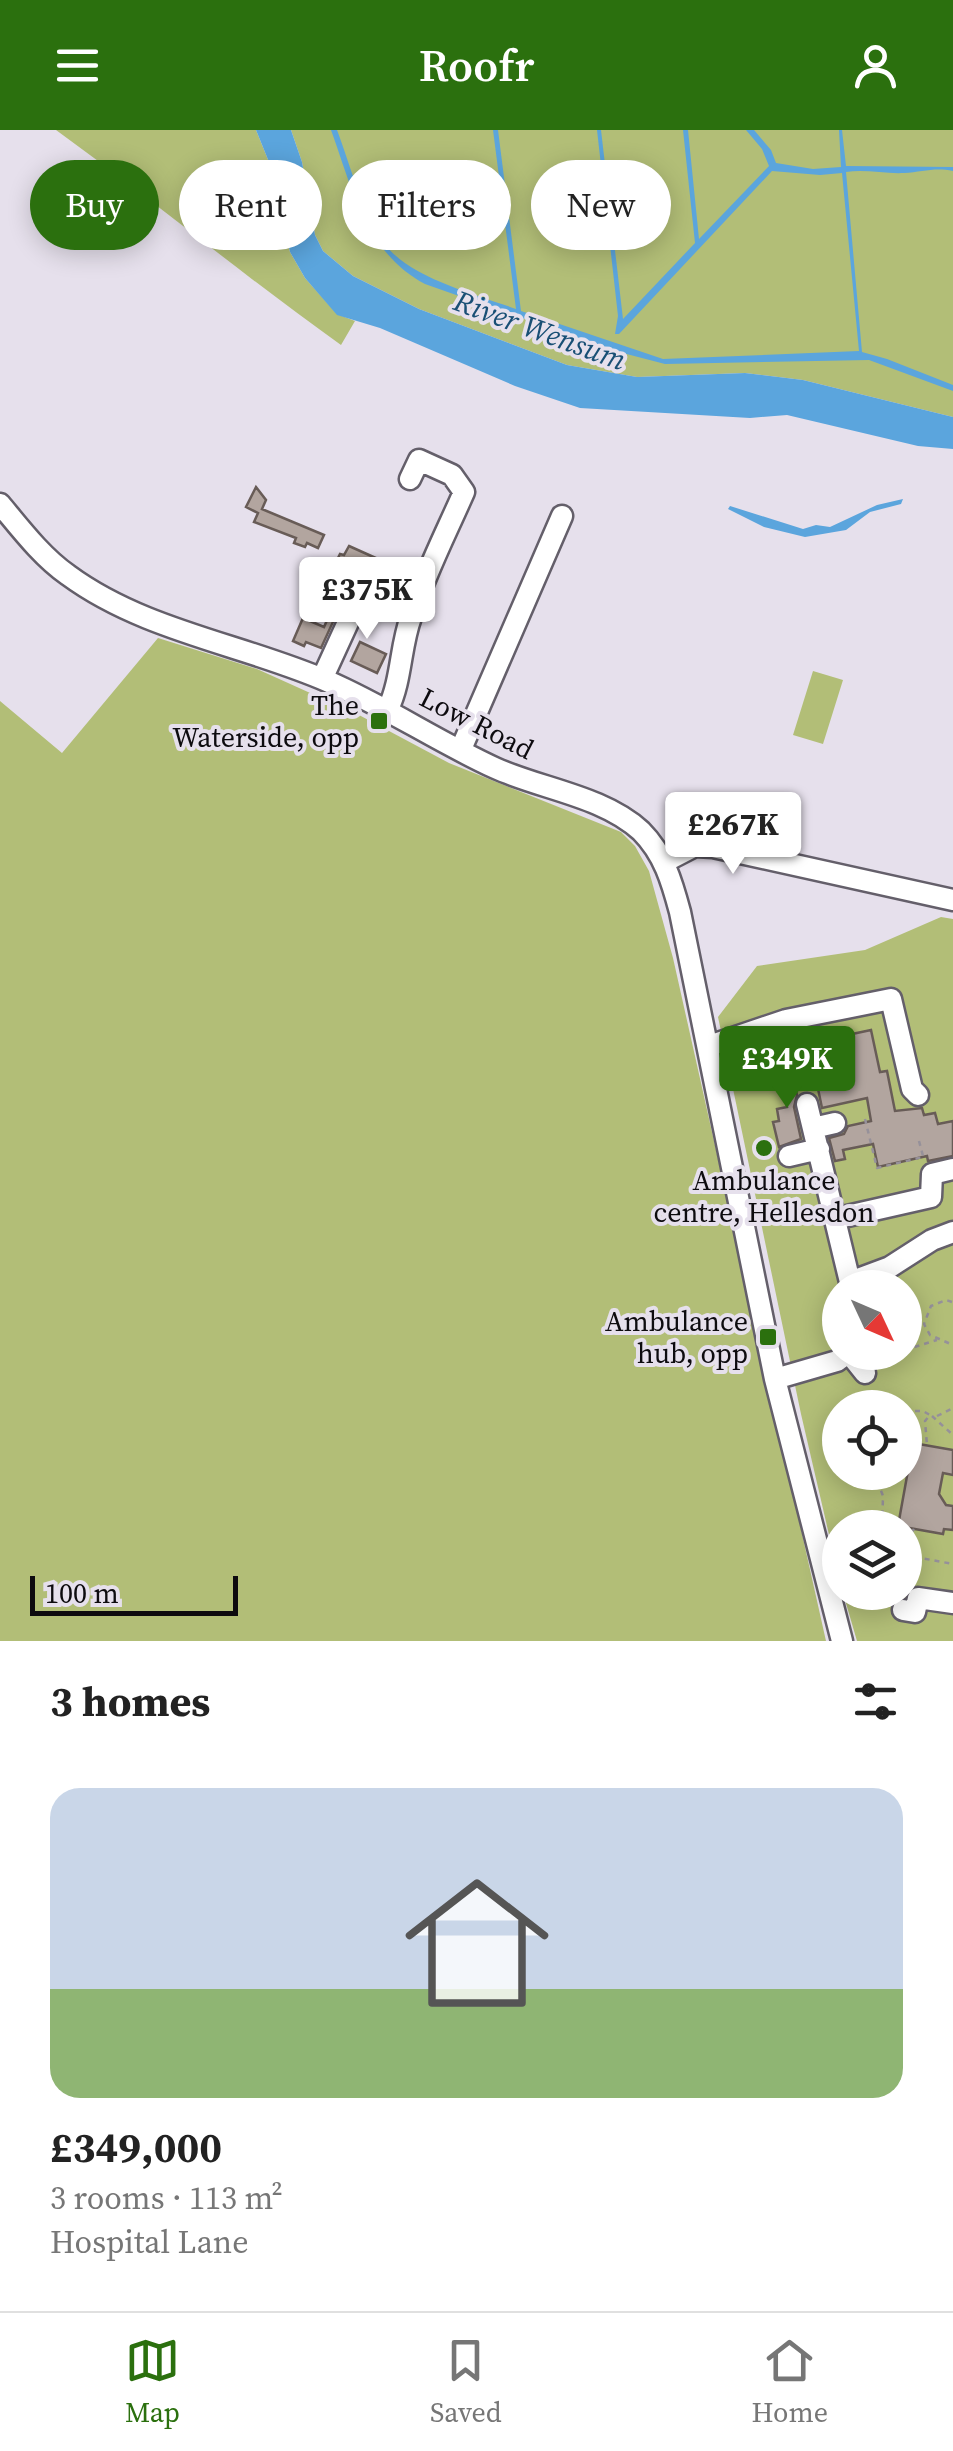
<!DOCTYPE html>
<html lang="en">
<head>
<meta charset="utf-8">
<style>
	body { margin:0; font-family:"Source Serif 4",serif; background:#f6f6f6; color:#222; height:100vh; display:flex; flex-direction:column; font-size:38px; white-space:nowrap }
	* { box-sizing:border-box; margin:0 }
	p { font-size:32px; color:#767676 }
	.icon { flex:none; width:55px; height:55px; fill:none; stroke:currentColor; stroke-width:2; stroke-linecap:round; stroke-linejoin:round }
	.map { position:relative; height:1511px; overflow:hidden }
	.drawer { display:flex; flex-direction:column; background:#fff; flex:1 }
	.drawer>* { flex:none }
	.hud { position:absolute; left:30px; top:30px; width:895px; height:90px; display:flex; gap:20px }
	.needle { width:65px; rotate:134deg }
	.controls { position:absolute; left:822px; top:1140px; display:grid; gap:20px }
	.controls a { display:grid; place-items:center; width:100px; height:100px; border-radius:50%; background:#fff; box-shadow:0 5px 25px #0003; font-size:50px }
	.scale { position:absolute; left:30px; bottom:25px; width:208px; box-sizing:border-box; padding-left:10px; border:5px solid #0d0b0f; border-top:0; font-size:28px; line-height:35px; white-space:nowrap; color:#0d0b0f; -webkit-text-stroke:8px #e6e0ec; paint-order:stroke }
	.price { position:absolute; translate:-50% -85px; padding:0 22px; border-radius:10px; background:#fff; color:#222; font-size:32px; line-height:65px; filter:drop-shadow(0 2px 5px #0008) }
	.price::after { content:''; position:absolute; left:50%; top:60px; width:30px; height:22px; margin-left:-15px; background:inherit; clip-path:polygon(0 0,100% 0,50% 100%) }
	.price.active { background:#2b700e; color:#fff }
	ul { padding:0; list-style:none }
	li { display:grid; align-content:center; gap:20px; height:530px; padding:0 50px }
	li span { display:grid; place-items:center; height:310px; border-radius:30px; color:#555 }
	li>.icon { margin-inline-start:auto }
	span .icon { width:180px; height:180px; fill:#fffc; stroke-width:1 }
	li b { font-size:42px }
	h2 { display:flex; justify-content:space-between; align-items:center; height:120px; padding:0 50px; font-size:42px }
	.chip { padding:0 35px; border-radius:45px; background:#fff; box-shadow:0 5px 25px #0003; font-size:35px; line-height:90px }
	.chip.active { background:#2b700e; color:#fff }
	header { display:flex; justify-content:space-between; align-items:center; height:130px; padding:0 50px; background:#2b700e; color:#fff; font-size:45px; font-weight:600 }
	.dock { display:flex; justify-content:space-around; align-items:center; height:140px; border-top:2px solid #e0e0e0; background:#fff; font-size:28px; color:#767676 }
	.dock a { display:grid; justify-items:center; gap:5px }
	.dock .active { color:#2b700e }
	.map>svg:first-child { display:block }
	.green { fill:#b2be77; fill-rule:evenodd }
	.water { fill:#5ba5dd }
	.building { fill:#b2a59f; stroke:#685c57; stroke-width:2.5 }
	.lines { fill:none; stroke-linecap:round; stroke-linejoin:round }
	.minor-casing { stroke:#645f6a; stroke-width:25 }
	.path { stroke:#96919a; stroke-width:2.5; stroke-dasharray:5 5; stroke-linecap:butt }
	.minor { stroke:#fff; stroke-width:20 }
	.poi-dot { fill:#2b700e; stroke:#e6e0ec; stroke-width:4 }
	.labels { text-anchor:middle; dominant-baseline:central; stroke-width:8; stroke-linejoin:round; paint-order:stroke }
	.poi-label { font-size:28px; fill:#0d0b0f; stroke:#e6e0ec; text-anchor:end }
	.street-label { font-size:28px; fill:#0d0b0f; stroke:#e6e0ec }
	.water-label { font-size:30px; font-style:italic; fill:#194f75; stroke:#e6e0ec }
</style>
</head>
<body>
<header><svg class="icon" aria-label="menu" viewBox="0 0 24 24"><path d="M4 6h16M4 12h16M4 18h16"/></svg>Roofr<svg class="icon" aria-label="person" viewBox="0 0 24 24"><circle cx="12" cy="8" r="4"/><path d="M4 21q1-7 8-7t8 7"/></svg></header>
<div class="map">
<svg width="953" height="1511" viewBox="0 0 953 1511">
	<rect width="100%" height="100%" fill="#e6e0ec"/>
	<!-- green -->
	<path class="green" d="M56,0H256L271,37L290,122L305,148L337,184L355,191L341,215C244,146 153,70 56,0Z
		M291,0H953V287L803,250L745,243L637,247L567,235L419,179L353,146L323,121L315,105L302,32Z
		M158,508L257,539L359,585L449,633L621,702L635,716L649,741L673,828L826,1511H0V571L62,623Z
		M813,541L843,550L823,614L793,605Z
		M941,787L953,789V1511H857L843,1463L905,1462V1398H840V1452L801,1284L718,887L757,836L865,820ZM840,1158H905V1222H840ZM840,1278H905V1342H840Z"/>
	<!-- water -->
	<path class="water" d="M256,0H291L302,32L315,105L323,121L353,146L419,179L567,235L637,247L745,243L803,250L953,287V319L918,316L787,285L750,288L580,278L515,256L380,198L337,185L305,148L290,122L271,37Z
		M331,0H337C351,37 362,82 385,114C409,148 478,165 516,179L493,0H498L521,181L663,229L859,221L842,43L820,45L772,41L619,204H615L618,186L597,0H601L623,189L695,113L683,0H688L699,109L769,36L762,19L746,0H754L771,20L776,33L813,39L841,37L839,0H842L846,36L953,37V41C935,37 922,42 904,43C885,44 865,39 846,42L862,222L887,229L953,255V261L869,230L665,234L615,221L425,154C366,123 352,58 331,0Z
		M242,31C264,49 256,77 242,97L223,104C208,80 220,45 242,31Z
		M903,369L901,374L870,382L846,400L805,407L764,397L728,379L730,376L803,399L816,395L830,397L877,375Z"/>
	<!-- building -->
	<path class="building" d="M256,357L266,370L262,379L324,405L318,418L307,413L305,417L294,413L296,408L254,392L258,383L246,377Z
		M349,416L398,438L401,431L414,437L396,476L384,470L389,459L379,454L373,441L364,440L355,445L334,436L340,424L344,425Z
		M332,479L338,481L321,518L306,512L304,516L293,511L303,488L324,497Z
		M360,512L386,524L377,543L351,531Z
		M871,900L880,942L887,941L895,981L922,978L924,985L935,983L938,994L953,991V1026L928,1031L927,1026L878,1037L873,1014L843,1020L845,1029L835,1031L829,1008L844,1004L848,996L871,991L867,968L822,978L812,930L820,928L823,942L844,937L838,907Z
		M786,936L792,943L797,965L794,977L801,1009L779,1017L773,992L779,991L777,979L787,977L778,938Z
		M913,1313L953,1320V1345L943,1343L939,1364L946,1375L953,1376V1400L944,1399L943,1404L898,1396Z"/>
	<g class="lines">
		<defs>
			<path id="minor" d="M0,374C20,398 42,427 68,445C144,501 242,514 327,551C385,576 438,612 495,638C541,659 603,666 641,701C664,724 672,752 680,782L775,1249L842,1511
				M322,549L366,453
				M388,579C402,549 400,517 411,487C425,444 446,403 464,362L452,345L419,330L410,349
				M461,619L562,386
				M664,732L695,716L713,717L953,770
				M786,890L799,932
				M709,916L786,890L891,869L912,959L918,965
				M807,974L850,1152
				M813,998L835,993
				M789,1026L819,1019
				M834,1089L931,1067L932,1044L953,1039
				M852,1158L850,1152L890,1137L932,1110L953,1102
				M849,1223L865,1243
				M775,1249L837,1231L849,1222
				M903,1480L915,1482L918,1468L953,1473"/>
		</defs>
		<!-- minor casing -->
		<use href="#minor" class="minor-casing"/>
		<!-- path -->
		<path class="path" d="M865,989L877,1038L923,1027
			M919,1011L923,1026
			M952,1172L946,1170L931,1176L924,1194L930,1205L953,1215
			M905,1220L937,1210
			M894,1222H899
			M905,1281H923L930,1285L925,1291L927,1315
			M932,1286L953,1305
			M937,1286L953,1278
			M874,1342L883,1366L882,1398
			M905,1411L914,1399
			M905,1425L953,1434
			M886,1462L897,1464"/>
		<!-- minor -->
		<use href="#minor" class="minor"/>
	</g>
	<!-- markers -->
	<g class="poi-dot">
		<rect x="369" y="581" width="20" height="20" rx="5"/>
		<circle cx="764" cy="1018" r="10"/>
		<rect x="758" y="1197" width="20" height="20" rx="5"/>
	</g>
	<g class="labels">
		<!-- poi labels -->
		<g class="poi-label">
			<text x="359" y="575">The<tspan x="359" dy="32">Waterside, opp</tspan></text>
			<text x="764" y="1050" text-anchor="middle">Ambulance<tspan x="764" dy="32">centre, Hellesdon</tspan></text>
			<text x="748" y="1191">Ambulance<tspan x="748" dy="32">hub, opp</tspan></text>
		</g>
		<!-- street labels -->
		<g class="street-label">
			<text transform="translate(477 593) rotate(27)">Low Road</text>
		</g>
		<!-- water labels -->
		<g class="water-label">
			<text transform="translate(540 200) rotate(20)">River Wensum</text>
		</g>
	</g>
</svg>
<div class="controls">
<a><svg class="needle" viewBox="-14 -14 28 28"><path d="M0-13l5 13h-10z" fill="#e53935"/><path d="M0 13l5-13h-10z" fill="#767676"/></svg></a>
<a><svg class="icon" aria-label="locate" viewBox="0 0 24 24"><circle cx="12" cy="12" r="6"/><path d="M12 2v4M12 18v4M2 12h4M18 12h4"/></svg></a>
<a><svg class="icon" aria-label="layers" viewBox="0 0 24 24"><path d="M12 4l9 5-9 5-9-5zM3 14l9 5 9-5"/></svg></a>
</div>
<div class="scale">100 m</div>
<b class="price" style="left:367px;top:512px">£375K</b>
<b class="price" style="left:733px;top:747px">£267K</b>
<b class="price active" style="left:787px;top:981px">£349K</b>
<div class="hud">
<a class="chip active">Buy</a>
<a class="chip">Rent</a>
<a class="chip">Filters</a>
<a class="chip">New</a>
</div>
</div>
<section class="drawer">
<h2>3 homes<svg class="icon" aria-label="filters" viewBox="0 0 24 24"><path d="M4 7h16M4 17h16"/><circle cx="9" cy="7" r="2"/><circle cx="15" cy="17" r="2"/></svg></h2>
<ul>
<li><span style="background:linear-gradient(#c9d6e8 65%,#8fb573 0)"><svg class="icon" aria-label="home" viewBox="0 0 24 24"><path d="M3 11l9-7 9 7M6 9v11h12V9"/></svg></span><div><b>£349,000</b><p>3 rooms · 113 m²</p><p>Hospital Lane</p></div></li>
</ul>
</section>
<nav class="dock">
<a class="active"><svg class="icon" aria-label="map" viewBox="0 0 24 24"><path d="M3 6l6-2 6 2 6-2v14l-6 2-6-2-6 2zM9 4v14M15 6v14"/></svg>Map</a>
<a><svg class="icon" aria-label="saved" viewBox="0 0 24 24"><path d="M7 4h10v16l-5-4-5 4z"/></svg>Saved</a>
<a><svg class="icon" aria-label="home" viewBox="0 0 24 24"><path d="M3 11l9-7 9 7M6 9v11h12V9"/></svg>Home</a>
</nav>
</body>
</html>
